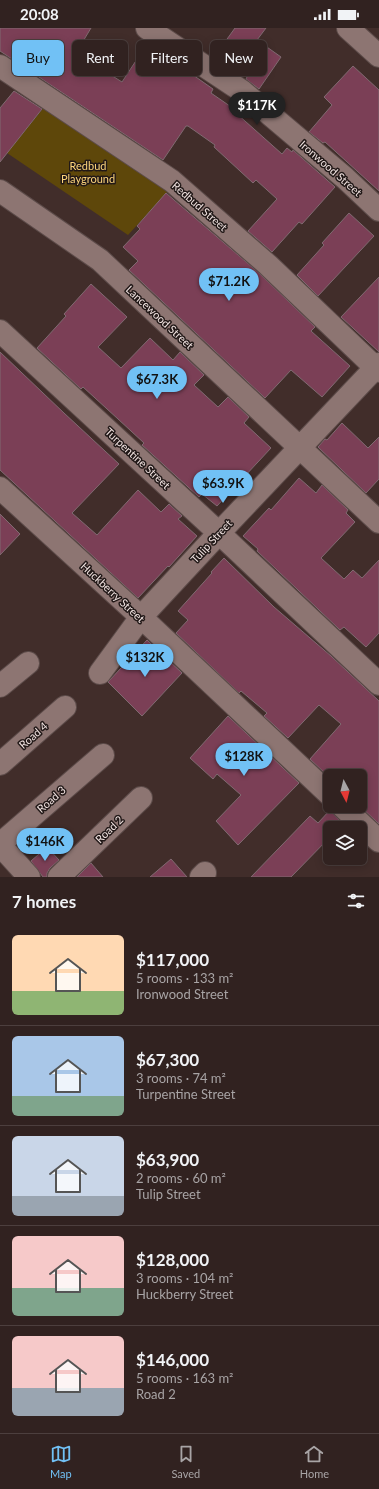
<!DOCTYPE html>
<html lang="en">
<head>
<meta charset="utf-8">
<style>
	body { margin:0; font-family:Lato,sans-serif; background:#392a29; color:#f1f3f6; height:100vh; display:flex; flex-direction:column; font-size:15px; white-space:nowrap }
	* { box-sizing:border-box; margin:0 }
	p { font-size:13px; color:#a8a4a5 }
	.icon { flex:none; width:22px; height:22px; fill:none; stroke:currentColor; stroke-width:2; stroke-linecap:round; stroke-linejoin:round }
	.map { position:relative; height:849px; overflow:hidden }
	.panel { display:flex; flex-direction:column; background:#312220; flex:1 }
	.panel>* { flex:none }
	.hud { position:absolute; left:12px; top:12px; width:355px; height:36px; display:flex; gap:8px }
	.needle { width:26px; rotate:173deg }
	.buttons { position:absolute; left:323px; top:741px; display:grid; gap:8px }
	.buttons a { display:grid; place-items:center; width:44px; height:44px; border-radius:6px; background:#312220; box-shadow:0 2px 10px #0003,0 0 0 1px #4c3f3e; font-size:20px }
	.price { position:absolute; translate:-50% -34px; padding:0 9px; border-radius:14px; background:#71c1f5; color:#111; font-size:13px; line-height:26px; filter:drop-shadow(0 1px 2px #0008) }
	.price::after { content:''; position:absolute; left:50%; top:24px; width:12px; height:9px; margin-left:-6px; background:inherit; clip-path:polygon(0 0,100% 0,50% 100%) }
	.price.selected { background:#222; color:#fff }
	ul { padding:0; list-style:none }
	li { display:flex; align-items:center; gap:12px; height:100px; padding:0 12px }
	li+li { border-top:1px solid #4c3f3e }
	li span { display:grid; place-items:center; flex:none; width:112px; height:80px; border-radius:6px; color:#555 }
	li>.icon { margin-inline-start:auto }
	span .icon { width:48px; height:48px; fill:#fffc; stroke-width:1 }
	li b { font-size:17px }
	h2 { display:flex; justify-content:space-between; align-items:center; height:48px; padding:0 12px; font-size:17px }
	.pill { padding:0 14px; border-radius:6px; background:#312220; box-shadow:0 2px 10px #0003,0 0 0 1px #4c3f3e; font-size:14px; line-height:36px }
	.pill.selected { background:#71c1f5; color:#111 }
	.status { display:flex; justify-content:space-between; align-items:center; height:28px; padding:0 20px; background:#312220; direction:ltr }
	.status svg { height:11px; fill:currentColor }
	.dock { display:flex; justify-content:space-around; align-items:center; height:56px; border-top:1px solid #4c3f3e; background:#312220; font-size:11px; color:#a8a4a5 }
	.dock a { display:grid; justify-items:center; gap:2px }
	.dock .selected { color:#71c1f5 }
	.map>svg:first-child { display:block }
	.green { fill:#5e470a }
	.building { fill:#7b3f56; stroke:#806a71 }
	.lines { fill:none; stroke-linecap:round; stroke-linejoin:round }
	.minor-casing { stroke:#5c4b49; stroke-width:24 }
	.minor { stroke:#8d7572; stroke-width:22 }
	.labels { text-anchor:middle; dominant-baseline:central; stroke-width:3; stroke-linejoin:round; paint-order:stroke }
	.park-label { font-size:11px; fill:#fcd47b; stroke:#211817 }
	.street-label { font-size:11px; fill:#f1e3e1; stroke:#211817 }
</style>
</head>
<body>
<div class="status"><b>20:08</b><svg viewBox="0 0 49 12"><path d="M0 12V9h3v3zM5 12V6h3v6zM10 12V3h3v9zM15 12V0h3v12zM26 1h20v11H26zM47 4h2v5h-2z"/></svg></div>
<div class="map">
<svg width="379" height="849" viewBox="0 0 379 849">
	<rect width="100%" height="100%" fill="#412d2a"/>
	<!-- green -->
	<path class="green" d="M45,78L169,162L128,207L7,125Z"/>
	<!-- building -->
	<path class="building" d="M0,0H91L76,25L122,54L145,19L170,37L173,33L213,61L211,65L237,83L236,85L282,126L287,120L292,124L293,122L335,159L302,196L299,194L272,224L248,203L277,171L256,152L253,155L214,119L215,117L188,98H186L163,132L0,23Z
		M235,0H266L257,12L281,29L259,61L246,51L248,47L217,25Z
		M353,38L379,62V163L325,114L323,115L309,104L332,77L324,69Z
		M14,63L42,81L0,134V80Z
		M166,165L259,245L315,299L311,303L350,338L322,369L291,342L265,370L129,242L138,233L123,219L140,201L137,198Z
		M349,185L374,208L318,268L297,247L324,217L322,215Z
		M379,249V324L341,289Z
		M91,256L127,289L98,319L121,340L150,310L173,332L180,324L204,347L194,357L218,379L228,369L249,389L244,395L271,420L217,478L202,466L199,469L142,417L144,415L118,391L83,359L81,361L37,320L66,288L64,286Z
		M0,324L64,385L119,436L72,485L97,507L138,462L161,484L169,476L182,488L178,491L197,508L169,539L168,538L138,570L0,442Z
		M342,395L368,420L379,409V451L366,465L318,419L325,411L327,412Z
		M299,450L316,465L322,457L348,482L346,485L355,494L321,530L344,551L353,542L362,550L379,532V605L366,619L344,599L340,602L257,523L258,521L243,508L269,480L271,482Z
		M0,486L20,506L0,527Z
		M224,530L274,579L331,628L379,673V796L360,778V748H328L310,731L341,696L319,677L288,710L264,688L267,685L241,663L239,665L176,605L188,592L178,583L212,545L211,544Z
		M147,612L182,645L142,688L108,654Z
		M228,688L299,755L238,817L216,793L241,767L217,746L213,751L190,730Z
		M330,782L342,795L338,800H330V809L291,849H251L310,788L318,795Z
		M47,819L59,832L50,840L47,845V849H43L31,833Z
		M171,831L187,849H150Z
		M91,835L103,849H77Z"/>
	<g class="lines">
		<defs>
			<path id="minor" d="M147,0L242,63L345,150L379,182
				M348,0L379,28
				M0,38L172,153L268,237L379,343
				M0,163L100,232L379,494
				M0,303L219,505L379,656
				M0,460L141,589L330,767
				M100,645L141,589L219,505L379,336
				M0,658L28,635
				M0,736L65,679
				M342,778L379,813
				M0,816L103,727
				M0,817L29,849
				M59,849L141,770
				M201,849L205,845"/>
		</defs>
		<!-- minor casing -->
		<use href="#minor" class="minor-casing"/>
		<!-- minor -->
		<use href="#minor" class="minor"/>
	</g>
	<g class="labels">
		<!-- park labels -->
		<g class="park-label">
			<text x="88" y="137">Redbud<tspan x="88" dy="13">Playground</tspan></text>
		</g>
		<!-- street labels -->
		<g class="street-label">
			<text transform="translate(331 140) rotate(41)">Ironwood Street</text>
			<text transform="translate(200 178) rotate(41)">Redbud Street</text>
			<text transform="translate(160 289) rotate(43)">Lancewood Street</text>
			<text transform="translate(138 430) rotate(43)">Turpentine Street</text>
			<text transform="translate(211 513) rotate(-47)">Tulip Street</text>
			<text transform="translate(113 564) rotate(43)">Huckberry Street</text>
			<text transform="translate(33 707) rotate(-41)">Road 4</text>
			<text transform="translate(51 771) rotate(-41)">Road 3</text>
			<text transform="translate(109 801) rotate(-44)">Road 2</text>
		</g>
	</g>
</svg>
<div class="buttons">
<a><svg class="needle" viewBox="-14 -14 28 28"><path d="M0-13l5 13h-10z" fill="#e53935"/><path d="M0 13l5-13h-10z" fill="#a8a4a5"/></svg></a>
<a><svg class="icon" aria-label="layers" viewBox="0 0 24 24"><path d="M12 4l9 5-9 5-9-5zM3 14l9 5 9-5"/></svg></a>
</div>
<b class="price selected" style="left:257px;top:98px">$117K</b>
<b class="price" style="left:229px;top:274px">$71.2K</b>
<b class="price" style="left:157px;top:372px">$67.3K</b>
<b class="price" style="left:223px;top:476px">$63.9K</b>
<b class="price" style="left:145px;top:650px">$132K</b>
<b class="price" style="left:244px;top:749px">$128K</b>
<b class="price" style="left:45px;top:834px">$146K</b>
<div class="hud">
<a class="pill selected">Buy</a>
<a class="pill">Rent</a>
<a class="pill">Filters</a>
<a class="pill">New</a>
</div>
</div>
<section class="panel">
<h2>7 homes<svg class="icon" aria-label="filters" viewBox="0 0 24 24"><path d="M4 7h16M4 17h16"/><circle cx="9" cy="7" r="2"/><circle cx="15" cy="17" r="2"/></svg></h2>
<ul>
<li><span style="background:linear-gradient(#ffd9b3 70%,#8fb573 0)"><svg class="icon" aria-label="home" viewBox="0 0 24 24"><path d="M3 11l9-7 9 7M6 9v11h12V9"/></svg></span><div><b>$117,000</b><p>5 rooms · 133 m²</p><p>Ironwood Street</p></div></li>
<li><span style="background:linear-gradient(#a9c7e8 75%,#7fa58c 0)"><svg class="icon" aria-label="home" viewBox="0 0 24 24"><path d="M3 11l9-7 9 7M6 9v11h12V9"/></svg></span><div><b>$67,300</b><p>3 rooms · 74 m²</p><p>Turpentine Street</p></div></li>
<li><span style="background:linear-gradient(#c9d6e8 75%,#9aa5b1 0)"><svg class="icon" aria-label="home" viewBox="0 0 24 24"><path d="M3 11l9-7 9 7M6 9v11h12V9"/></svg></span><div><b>$63,900</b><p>2 rooms · 60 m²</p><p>Tulip Street</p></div></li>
<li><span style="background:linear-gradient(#f6c9c9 65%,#7fa58c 0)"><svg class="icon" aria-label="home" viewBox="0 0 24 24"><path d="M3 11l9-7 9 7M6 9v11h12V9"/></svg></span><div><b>$128,000</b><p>3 rooms · 104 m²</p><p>Huckberry Street</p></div></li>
<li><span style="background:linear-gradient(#f6c9c9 65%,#9aa5b1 0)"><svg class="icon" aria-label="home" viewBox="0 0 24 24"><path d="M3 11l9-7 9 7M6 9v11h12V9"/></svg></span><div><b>$146,000</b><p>5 rooms · 163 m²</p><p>Road 2</p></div></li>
</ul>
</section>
<nav class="dock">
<a class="selected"><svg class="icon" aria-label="map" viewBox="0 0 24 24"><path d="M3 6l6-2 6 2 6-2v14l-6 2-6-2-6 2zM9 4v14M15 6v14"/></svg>Map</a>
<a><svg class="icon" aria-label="saved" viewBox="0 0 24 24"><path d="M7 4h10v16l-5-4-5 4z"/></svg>Saved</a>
<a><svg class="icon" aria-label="home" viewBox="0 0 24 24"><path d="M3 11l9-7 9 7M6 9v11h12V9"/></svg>Home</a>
</nav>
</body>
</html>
